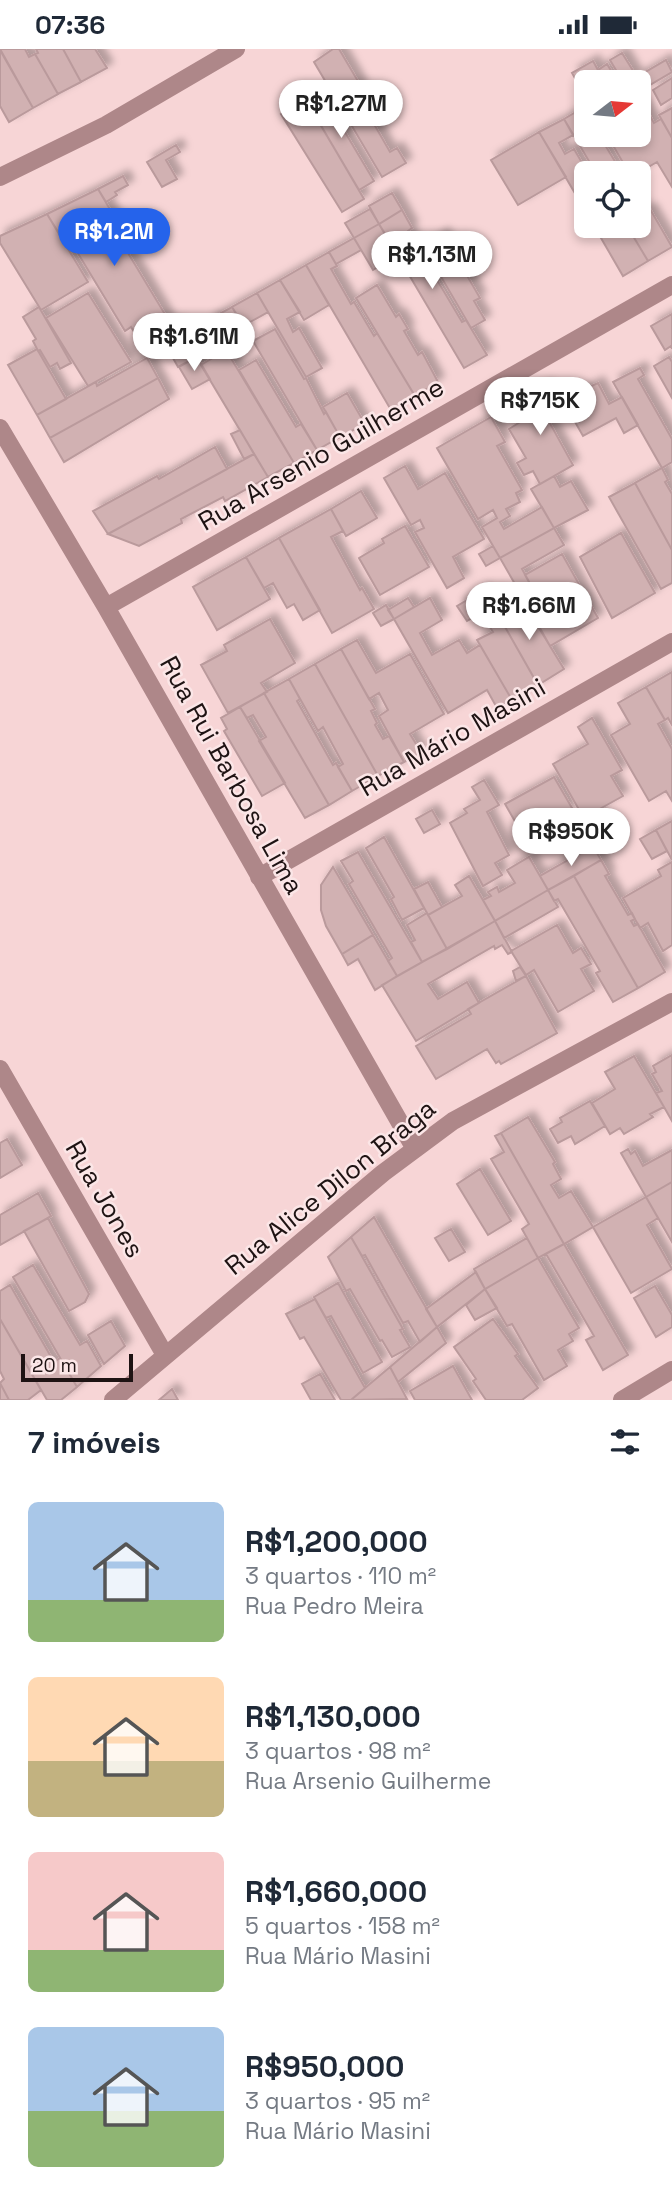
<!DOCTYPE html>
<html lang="pt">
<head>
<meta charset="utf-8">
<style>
	body { margin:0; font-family:"Space Grotesk",sans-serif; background:#f2f2f3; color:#1f2937; height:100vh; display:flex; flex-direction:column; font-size:26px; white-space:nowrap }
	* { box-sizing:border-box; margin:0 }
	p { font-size:23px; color:#747a83 }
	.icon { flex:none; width:38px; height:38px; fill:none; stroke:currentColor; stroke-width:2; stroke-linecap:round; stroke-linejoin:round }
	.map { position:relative; height:1351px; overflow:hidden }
	.sheet { display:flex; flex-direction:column; background:#fff; flex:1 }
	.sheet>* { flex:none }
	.needle { width:46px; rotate:74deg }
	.controls { position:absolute; left:574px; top:21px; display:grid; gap:14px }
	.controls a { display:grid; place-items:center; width:77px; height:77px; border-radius:10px; background:#fff; box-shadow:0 4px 10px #0003; font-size:35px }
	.scale { position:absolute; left:21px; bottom:18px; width:112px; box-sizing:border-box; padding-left:7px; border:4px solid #1e1313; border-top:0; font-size:19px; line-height:24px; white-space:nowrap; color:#1e1313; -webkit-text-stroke:5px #fbe6e7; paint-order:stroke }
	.price { position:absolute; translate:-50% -60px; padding:0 16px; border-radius:24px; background:#fff; color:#222; font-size:23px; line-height:46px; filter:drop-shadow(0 2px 4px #0008) }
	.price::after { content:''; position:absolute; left:50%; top:42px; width:21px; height:16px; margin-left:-10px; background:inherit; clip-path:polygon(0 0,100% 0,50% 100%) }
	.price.on { background:#2563eb; color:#fff }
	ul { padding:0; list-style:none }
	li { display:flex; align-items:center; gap:21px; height:175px; padding:0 28px }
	li span { display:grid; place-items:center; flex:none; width:196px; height:140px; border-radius:10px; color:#555 }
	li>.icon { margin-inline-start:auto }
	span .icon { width:84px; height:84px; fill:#fffc; stroke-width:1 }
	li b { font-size:30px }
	h2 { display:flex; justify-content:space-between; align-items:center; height:84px; padding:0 28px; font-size:30px }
	.status { display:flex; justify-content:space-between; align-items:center; height:49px; padding:0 35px; background:#fff; direction:ltr }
	.status svg { height:19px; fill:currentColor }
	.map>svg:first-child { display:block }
	.building { fill:#d1b1b2; stroke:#ba9a9c; stroke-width:2; filter:url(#shadow) }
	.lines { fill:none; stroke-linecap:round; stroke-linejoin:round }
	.street { stroke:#ae8789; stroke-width:18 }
	.labels { text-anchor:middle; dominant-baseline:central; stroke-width:5; stroke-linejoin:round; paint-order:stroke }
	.street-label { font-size:26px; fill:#1e1313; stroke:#fbe6e7 }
</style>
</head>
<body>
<div class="status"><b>07:36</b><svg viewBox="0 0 49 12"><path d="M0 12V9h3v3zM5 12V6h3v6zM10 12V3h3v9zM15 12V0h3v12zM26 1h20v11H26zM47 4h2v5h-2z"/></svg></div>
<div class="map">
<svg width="672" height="1351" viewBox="0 0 672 1351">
	<defs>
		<filter id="shadow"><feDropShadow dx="6" dy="-6" stdDeviation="3.5" flood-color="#0004"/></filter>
	</defs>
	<rect width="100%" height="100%" fill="#f7d5d6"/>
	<!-- building -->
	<path class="building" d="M0,0H25L29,8L35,5L58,45L33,59Z
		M36,0H63L81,33L58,45L35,5L38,4Z
		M63,0H95L107,19L81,33Z
		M333,0H339L362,39L355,42L390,103L397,99L406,114L382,128L314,13Z
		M0,1L33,59L9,73L0,57Z
		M622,4L637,28L628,33H623L610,11Z
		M666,11L672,23L643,40L637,28Z
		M593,12L598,21L607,15L618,33H586V49L572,24Z
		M672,29V49L661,56L653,41Z
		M323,44L335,65L343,61L350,73L342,78L374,132L359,141L307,53Z
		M639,47L654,74L661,70L672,89V138L657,113L638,124H629L607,86H639Z
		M306,51L364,150L342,163L281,65Z
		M586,57V86H591L596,94L602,91L622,124H596L564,70Z
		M672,59V89L659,66Z
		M564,70L573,86L559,94L565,105L574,100L588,124L586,163L539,83Z
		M539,83L566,128L518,156L491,111Z
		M176,96L180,103L166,111L177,130L162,138L147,113Z
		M123,127L128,136L115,143L117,146L106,153L98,140Z
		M98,140L131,196L125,199L172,277L177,274L183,285L147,304L131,278L125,282L65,183L60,186L47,165Z
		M392,144L402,161L379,175L369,157Z
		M639,153L644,163L650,160L672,198L648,212L627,177H639Z
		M370,160L379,175L354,189L345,174Z
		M402,161L412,179L408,182L462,273L466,271L487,306L464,319L379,175Z
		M47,165L88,233L41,261L0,194V187Z
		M379,175L398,206L373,221L354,189Z
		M594,177H627L648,212L623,227Z
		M443,185L480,249L474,252L485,271L471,279L423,197Z
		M354,189L361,201L336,215L329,203Z
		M329,203L337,217L331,220L351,255L354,253L374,287L377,284L415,347L391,361L306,216Z
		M306,216L329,256L304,271L280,231Z
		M280,231L300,263L287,270L293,283L299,279L322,319L306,328L257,244Z
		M377,236L396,268L399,265L408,280L404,282L418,306L422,303L438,333L415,347L356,249Z
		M88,244L131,313L88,337L46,269Z
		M257,244L268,263L243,277L232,258Z
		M39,258L71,314L60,320L57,314L50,318L40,301L38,302L33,292L36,290L23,268Z
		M232,258L246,280L223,294L208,271Z
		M672,265V300L671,297L665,301L651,277Z
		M275,280L304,330L306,329L324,365L326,363L340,388L317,401L253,292Z
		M183,285L197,308L178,318L165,295Z
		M37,300L66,350L37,366L8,316Z
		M226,301L294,414L268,428L201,316Z
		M197,308L210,330L192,340L179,318Z
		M669,308L672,313V349L654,317Z
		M147,309L158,329L50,389L37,366L96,333L97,337Z
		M256,311L296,378L301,375L317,401L294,414L239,321Z
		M640,319L644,326L638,330L672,390V413L662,419L613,333Z
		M158,329L169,350L64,413L50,389Z
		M598,334L609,355L622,348L638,376L624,384L616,369L583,387L562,350Z
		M546,337L560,362L547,369L573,416L540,435L533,422L524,426L517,414L526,409L509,380L525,370L516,354Z
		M347,344L365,375L340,388L323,358Z
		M491,368L505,393L497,397L522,441L516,444L520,453L506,460L510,467L500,473L504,480L542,458L554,479L500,509L482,478L497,469L493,461L478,470L437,399Z
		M240,381L254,405L244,410L231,385Z
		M215,398L227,420L108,485L93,462L157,427L159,430Z
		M254,405L268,428L225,452L223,448L181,470L182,474L139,497L108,485Z
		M405,417L418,440L445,424L484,490L453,508L464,529L447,539L415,483L424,479L420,471L411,476L384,429Z
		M662,419L668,431L665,433L672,445V501L635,434Z
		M554,427L560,438L571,432L588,461L554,479L531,440Z
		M635,434L672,501V534L661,540L609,448Z
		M361,442L377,469L346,487L331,460Z
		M331,460L343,482L331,488L360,541L362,539L374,560L332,584L279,489Z
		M405,477L429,518L380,546L359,509L384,494L382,490Z
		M554,479L564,496L522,520L534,542L523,549L500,509Z
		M621,484L655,544L612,569L580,508Z
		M279,489L320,561L303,571L294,555L287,559L273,534L264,539L246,508Z
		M493,497L500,509L486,517L479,505Z
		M562,505L598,569L550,597L532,565L543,558L525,526Z
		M246,508L270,550L217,581L193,538Z
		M484,541L538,636L512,651L477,591L493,583L481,564L467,572L457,557Z
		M498,543L513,570L528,561L564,620L538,636L488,548Z
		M408,549L414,558L394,570L388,561Z
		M430,549L442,571L420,584L432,606L459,591L467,604L480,596L512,651L497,659L487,641L448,664L394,570Z
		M386,556L394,570L381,577L373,564Z
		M270,570L295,614L261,634L267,643L228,664L201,616L227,602L224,596Z
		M357,591L376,624L410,605L444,665L410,685L421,703L404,713L379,667L388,661L379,644L369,650L341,600Z
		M341,600L375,660L371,662L377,674L375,676L383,690L389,687L404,713L378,727L315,615Z
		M315,615L378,727L352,742L338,718L343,715L323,678L318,682L289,630Z
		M672,623V676L668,669L665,671L646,638Z
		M289,630L300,650L297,652L333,716L336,714L352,742L329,756L264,644Z
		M646,638L665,671L658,675L672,700V752L666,742L649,752L611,686L630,675L618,654Z
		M264,644L329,756L305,769L259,692L266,688L253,666L247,669L240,658Z
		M240,658L285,734L262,747L224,682L227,680L221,669Z
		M592,669L622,721L611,727L623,747L596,762L603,773L590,780L553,715L588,695L578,678Z
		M554,728L572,759L560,766L569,780L532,802L505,755Z
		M484,731L499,756L487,763L509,806L495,814L502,826L483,837L450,774L467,764L464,760L480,751L472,738Z
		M432,761L440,775L424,784L416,770Z
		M672,772V811L656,781Z
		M656,781L667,802L652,810L640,790Z
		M384,788L424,859L402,871L391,850L394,848L366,799Z
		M593,797L601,811L548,841L540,827Z
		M358,803L422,913L397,927L388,912L392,909L349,835L353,832L341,812Z
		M529,808L548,841L495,872L483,851L491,847L488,843L497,838L499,843L515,834L507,821Z
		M601,811L609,825L605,827L628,866L632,864L635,870L631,872L634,877L638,875L665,923L638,939L574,827Z
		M672,813V896L663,902L648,874L640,879L623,849L661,827L658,821Z
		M333,818L373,886L342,905L326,877L321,861V836Z
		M469,827L495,872L447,900L428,866L462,847L455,836Z
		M574,827L638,939L613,953L596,924L600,922L558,850L554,852L548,841Z
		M428,833L442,858L428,866L414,840Z
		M548,841L558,858L504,889L495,872Z
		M427,864L447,900L422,913L411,893L415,891L407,876Z
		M495,872L512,903L508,905L502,896L495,900L494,897L428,935L438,950L467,933L479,954L416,992L382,936Z
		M557,876L573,904L581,899L591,915L581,920L594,942L558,963L534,921L526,926L511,902Z
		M373,886L397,927L375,941L358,910L348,916L342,905Z
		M520,918L526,927L516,932L513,922Z
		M526,927L557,984L501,1015L499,1012L496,1014L487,1000L436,1030L416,997L471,965L468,960Z
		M672,1006V1072L656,1044L662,1042L652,1025L656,1023L653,1017Z
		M634,1007L664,1058L650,1065L653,1068L624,1085L620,1079L610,1085L592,1054L615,1040L605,1023Z
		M590,1052L605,1077L575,1095L571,1087L558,1094L550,1080L562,1073L560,1069Z
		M528,1068L555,1113L553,1115L561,1130L551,1136L559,1149L571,1142L593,1178L564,1195L501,1084Z
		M501,1084L564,1195L538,1209L522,1180L529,1175L491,1110L504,1103L495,1087Z
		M7,1090L22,1116L0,1129V1094Z
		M628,1100L631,1105L635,1102L643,1117L672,1101V1133L646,1148L621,1104Z
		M480,1120L511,1172L488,1186L457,1135Z
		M672,1133V1193L646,1148Z
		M38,1144L51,1167L0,1196V1166Z
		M646,1148L658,1169L647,1176L672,1220L631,1244L593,1178Z
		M374,1168L437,1278L420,1293L408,1272L403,1274L365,1206L362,1207L351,1188Z
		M48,1169L89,1245L85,1253L69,1262L24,1182Z
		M451,1180L465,1203L449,1212L435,1189Z
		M351,1188L403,1280L400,1281L410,1298L392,1308L382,1291L380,1292L350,1240L346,1242L328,1208Z
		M527,1189L538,1209L485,1240L474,1220Z
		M564,1195L628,1306L603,1321L586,1291L594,1287L546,1205Z
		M538,1209L579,1279L569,1285L573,1292L558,1301L567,1317L544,1331L512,1275L507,1277L485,1240Z
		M33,1216L80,1296L87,1292L101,1317L77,1338L13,1228Z
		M476,1223L485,1240L437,1278L426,1260Z
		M338,1234L382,1313L363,1324L331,1267L326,1269L314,1248Z
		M10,1236L54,1313L60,1309L77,1338L61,1351H47L0,1270V1242Z
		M655,1237L672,1266V1278L656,1288L634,1249Z
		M485,1240L497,1259L475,1271L466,1256Z
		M315,1250L365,1339L351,1351H341L304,1288L300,1290L286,1265Z
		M0,1270L41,1341L28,1351H9L0,1334L4,1330L0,1322Z
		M493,1270L518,1305L515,1307L538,1339L522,1351H486L473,1332L476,1330L454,1298Z
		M111,1272L125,1297L104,1315L88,1286Z
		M437,1278L446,1294L398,1333L390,1318Z
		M453,1317L472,1351H415L410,1342Z
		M390,1318L407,1350L351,1351L365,1339Z
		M320,1325L335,1351H311L302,1335Z
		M0,1334L9,1351H0Z
		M172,1340L178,1351H159Z"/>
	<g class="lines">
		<!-- street -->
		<path class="street" d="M0,128L106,76L236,0
			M0,379L106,558L415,1100
			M106,558L672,236
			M259,828L672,593
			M0,1020L165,1306
			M113,1351L383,1124L453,1072L672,953
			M622,1351L672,1321"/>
	</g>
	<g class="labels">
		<!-- street labels -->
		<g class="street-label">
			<text transform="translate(321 405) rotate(-30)">Rua Arsenio Guilherme</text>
			<text transform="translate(452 688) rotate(-30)">Rua Mário Masini</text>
			<text transform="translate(232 726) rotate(61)">Rua Rui Barbosa Lima</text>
			<text transform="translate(330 1138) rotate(-39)">Rua Alice Dilon Braga</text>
			<text transform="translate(105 1150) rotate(60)">Rua Jones</text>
		</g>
	</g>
</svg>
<div class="controls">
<a><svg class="needle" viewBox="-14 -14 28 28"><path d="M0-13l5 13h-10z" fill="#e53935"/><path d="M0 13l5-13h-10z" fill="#747a83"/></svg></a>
<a><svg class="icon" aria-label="locate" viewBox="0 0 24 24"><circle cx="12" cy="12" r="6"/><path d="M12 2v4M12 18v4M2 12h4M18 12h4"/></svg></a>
</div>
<div class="scale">20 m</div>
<b class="price" style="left:341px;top:91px">R$1.27M</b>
<b class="price on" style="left:114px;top:219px">R$1.2M</b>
<b class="price" style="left:432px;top:242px">R$1.13M</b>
<b class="price" style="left:194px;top:324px">R$1.61M</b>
<b class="price" style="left:540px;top:388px">R$715K</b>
<b class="price" style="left:529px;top:593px">R$1.66M</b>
<b class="price" style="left:571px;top:819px">R$950K</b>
</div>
<section class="sheet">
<h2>7 imóveis<svg class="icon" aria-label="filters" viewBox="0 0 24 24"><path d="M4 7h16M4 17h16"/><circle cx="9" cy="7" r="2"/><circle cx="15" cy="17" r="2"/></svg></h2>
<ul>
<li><span style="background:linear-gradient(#a9c7e8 70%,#8fb573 0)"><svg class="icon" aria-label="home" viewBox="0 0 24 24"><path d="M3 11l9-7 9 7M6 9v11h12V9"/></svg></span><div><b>R$1,200,000</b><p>3 quartos · 110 m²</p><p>Rua Pedro Meira</p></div></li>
<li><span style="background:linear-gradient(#ffd9b3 60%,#c2b280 0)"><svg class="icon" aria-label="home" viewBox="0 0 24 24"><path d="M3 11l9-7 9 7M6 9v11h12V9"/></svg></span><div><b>R$1,130,000</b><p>3 quartos · 98 m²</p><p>Rua Arsenio Guilherme</p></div></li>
<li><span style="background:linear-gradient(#f6c9c9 70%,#8fb573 0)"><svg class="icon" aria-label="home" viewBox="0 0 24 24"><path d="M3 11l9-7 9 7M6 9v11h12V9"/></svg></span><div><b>R$1,660,000</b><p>5 quartos · 158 m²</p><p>Rua Mário Masini</p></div></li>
<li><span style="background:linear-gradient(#a9c7e8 60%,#8fb573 0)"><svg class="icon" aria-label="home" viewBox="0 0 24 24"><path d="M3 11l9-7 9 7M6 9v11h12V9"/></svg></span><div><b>R$950,000</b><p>3 quartos · 95 m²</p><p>Rua Mário Masini</p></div></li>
</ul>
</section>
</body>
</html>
